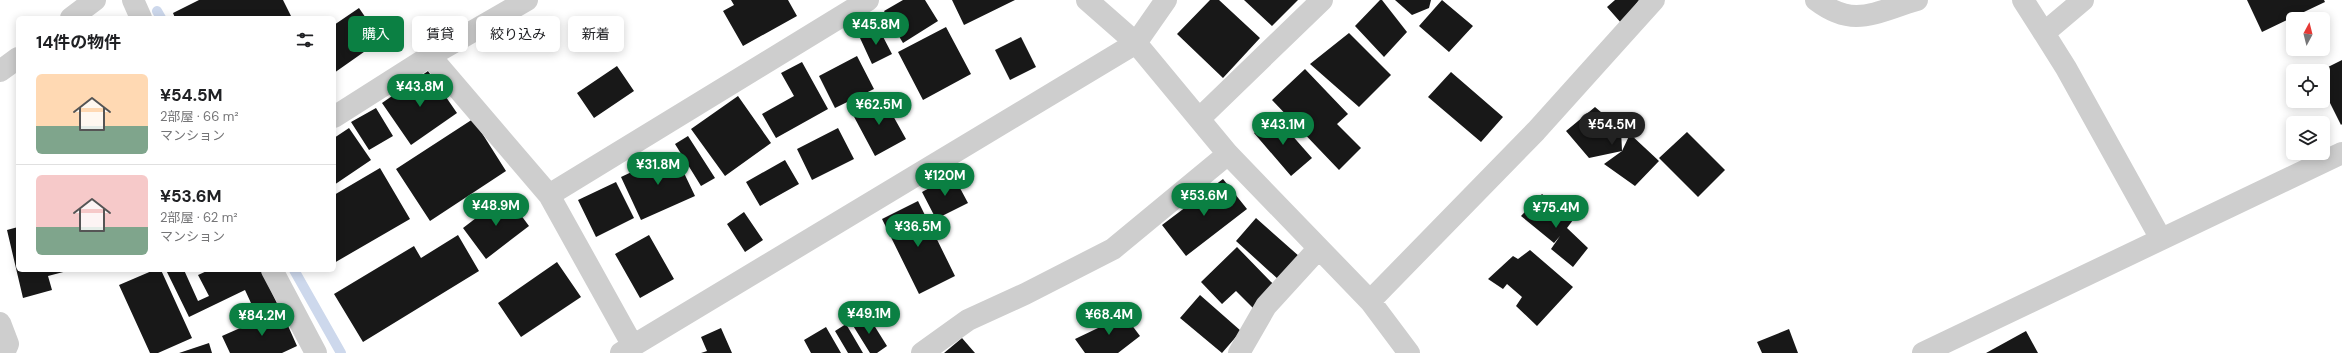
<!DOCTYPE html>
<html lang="ja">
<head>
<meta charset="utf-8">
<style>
	body { margin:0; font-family:"DM Sans","Noto Sans JP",sans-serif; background:#f2f2f2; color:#202124; height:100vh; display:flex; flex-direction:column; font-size:15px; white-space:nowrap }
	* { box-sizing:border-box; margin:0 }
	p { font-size:13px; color:#757577 }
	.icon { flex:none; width:22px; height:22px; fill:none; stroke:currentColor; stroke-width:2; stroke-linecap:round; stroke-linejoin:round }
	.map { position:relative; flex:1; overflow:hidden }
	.details { position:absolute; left:16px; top:16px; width:320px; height:256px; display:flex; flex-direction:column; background:#fff; border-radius:6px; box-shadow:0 2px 10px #0003 }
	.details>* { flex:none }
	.banner { position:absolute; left:348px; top:16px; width:380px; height:36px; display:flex; gap:8px }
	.needle { width:26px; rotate:7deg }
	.buttons { position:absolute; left:2286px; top:12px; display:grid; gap:8px }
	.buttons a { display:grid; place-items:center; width:44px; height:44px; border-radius:6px; background:#fff; box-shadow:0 2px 10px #0003; font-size:20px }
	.price { position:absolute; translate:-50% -34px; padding:0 9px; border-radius:14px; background:#0b8043; color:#fff; font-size:13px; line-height:26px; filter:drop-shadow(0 1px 2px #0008) }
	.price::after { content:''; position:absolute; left:50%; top:24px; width:12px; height:9px; margin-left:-6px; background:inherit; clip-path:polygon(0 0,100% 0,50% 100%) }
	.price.current { background:#222; color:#fff }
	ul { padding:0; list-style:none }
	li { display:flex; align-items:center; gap:12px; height:100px; padding:0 20px }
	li+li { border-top:1px solid #e0e0e0 }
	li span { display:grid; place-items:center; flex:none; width:112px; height:80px; border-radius:6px; color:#555 }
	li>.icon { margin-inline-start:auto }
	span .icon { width:48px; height:48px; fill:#fffc; stroke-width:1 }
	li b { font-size:17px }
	h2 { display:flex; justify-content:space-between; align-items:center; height:48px; padding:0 20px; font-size:17px }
	.pill { padding:0 14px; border-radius:6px; background:#fff; box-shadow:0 2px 10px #0003; font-size:14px; line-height:36px }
	.pill.current { background:#0b8043; color:#fff }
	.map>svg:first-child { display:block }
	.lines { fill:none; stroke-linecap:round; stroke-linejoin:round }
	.stream { stroke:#cdd8ec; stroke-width:10 }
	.building { fill:#181818 }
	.minor { stroke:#cecece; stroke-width:22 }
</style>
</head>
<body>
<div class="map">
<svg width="2342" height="353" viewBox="0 0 2342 353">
	<rect width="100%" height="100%" fill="#fff"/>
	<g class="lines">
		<!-- stream -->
		<path class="stream" d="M157,11L161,18
			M294,270L341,353"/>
	</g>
	<!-- building -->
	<path class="building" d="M199,0H283L292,18H175L173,13Z
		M731,0H788L797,16L743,46L723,11L734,5Z
		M903,0H925L938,21L903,43L884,11Z
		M952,0H1015L964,25Z
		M1210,0H1219L1260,38L1223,78L1177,34Z
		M1244,0H1298L1272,26Z
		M1380,0H1382L1407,32L1384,57L1355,26Z
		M1395,0H1431L1429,8L1412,15Z
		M1442,0L1473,26L1449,52L1419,26Z
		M1615,0H1639L1622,24L1607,7Z
		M2247,0H2324L2325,2L2262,32Z
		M359,8L381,40L334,73V25Z
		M946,27L971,74L923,100L898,52Z
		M879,29L892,54L872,64L860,38Z
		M1349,33L1391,75L1359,107L1310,64Z
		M1021,37L1036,67L1010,80L995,50Z
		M857,56L874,89L835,108L819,76Z
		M2342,60V124L2341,125L2323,89V71H2320Z
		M802,62L828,109L776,138L762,114L794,96L781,73Z
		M617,66L634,91L594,118L577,93Z
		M1305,69L1348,114L1337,124L1361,148L1339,170L1272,100Z
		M428,71L457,113L411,145L382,103Z
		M1451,72L1503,117L1481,142L1428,97Z
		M738,96L771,143L725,176L691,129Z
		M882,96L906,139L875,156L852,113Z
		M1595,107L1621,129L1622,151L1630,134L1659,161L1635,186L1604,164L1622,151L1589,158L1566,131Z
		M376,108L393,136L369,150L351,122Z
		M1275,116L1312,158L1291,176L1254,133Z
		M473,119L506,171L430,221L396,169Z
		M349,128L371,160L334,185V138Z
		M838,128L854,159L812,180L797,149Z
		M1687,132L1725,170L1698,197L1659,158Z
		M688,136L715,178L701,186L675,144Z
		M674,152L695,196L641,220L621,177Z
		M785,160L799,184L760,206L746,182Z
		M380,168L410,219L334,263V195Z
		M953,175L968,203L936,219L922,192Z
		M1223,179L1247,209L1186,256L1162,225Z
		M616,182L634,218L596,237L578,200Z
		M1542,194L1573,220L1567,228L1588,248L1573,267L1551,249L1560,236L1554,243L1521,216Z
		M506,195L529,226L486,259L463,228Z
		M918,201L955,276L919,294L882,219Z
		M744,212L763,240L745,252L727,224Z
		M1256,218L1300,257L1279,280L1236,241Z
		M18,227V270H71L48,276L52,290L23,298L7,230Z
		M458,235L479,271L363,342L334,294L414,246L421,258Z
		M649,235L674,279L640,298L615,254Z
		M1237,247L1275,286L1253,308L1236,291L1222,304L1201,282Z
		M1530,250L1573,287L1537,326L1516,306L1522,297L1507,284L1503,289L1488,279L1513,256L1518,259Z
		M557,262L581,297L521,337L498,303Z
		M154,270H161L192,338L158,353H150L119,285Z
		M166,270H184L198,301L209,296L198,275L209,270H261L277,303L256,314L245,290L189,317Z
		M1200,295L1241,331L1222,353L1180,318Z
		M281,310L297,346L282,353H230L222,336Z
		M1112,312H1122L1140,336L1118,353H1085L1075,339L1098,328L1100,320L1110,322Z
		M867,314L887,346L877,353H870L852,324Z
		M846,324L863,353H848L835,331Z
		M826,327L841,353H811L804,340Z
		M721,328L732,353H701L707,351L701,337Z
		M1789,329L1798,353H1762L1757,342Z
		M2026,331L2038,353H1986Z
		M962,338L975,353H944Z
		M209,343L212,353H179Z"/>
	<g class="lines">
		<!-- minor -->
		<path class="minor" d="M133,0L141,18
			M1087,0L1136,43L1228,154L1370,301L1409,353
			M1816,0C1854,29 1875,12 1917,0
			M2023,0L2044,33L2083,0
			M71,18L95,0
			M2044,33L2066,68L2161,239
			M430,56L549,195L633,346
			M0,71L18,58
			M334,117L430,56L527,0
			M1199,119L1322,0
			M549,195L868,0
			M272,270L316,353
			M1370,301L1536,131L1654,0
			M0,323L8,344L4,353
			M621,353L1136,43L1166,0
			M922,353L968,320L1025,294L1113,249L1228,154
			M1239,353L1266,306L1318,249
			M1923,353L2342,153"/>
	</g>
</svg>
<div class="buttons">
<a><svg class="needle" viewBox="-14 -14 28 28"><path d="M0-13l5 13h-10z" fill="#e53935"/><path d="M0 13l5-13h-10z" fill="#757577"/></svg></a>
<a><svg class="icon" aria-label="locate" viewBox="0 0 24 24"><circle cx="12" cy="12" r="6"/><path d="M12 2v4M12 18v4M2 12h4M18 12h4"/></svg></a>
<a><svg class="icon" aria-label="layers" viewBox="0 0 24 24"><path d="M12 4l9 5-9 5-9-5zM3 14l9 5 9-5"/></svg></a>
</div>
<b class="price" style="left:876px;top:46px">¥45.8M</b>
<b class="price" style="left:420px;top:108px">¥43.8M</b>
<b class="price" style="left:879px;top:126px">¥62.5M</b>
<b class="price" style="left:1283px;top:146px">¥43.1M</b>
<b class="price current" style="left:1612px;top:146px">¥54.5M</b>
<b class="price" style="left:658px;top:186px">¥31.8M</b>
<b class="price" style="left:945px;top:197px">¥120M</b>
<b class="price" style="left:1204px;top:217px">¥53.6M</b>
<b class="price" style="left:496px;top:227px">¥48.9M</b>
<b class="price" style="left:1556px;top:229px">¥75.4M</b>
<b class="price" style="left:918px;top:248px">¥36.5M</b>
<b class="price" style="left:869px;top:335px">¥49.1M</b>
<b class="price" style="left:1109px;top:336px">¥68.4M</b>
<b class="price" style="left:262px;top:337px">¥84.2M</b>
<div class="banner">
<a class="pill current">購入</a>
<a class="pill">賃貸</a>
<a class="pill">絞り込み</a>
<a class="pill">新着</a>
</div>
<section class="details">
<h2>14件の物件<svg class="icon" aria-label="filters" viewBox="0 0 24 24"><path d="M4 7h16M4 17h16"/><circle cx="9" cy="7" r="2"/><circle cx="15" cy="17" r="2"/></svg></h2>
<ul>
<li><span style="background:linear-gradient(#ffd9b3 65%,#7fa58c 0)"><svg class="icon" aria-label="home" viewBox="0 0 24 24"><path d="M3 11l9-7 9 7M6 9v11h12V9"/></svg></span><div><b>¥54.5M</b><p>2部屋 · 66 m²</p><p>マンション</p></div></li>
<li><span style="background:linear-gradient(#f6c9c9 65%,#7fa58c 0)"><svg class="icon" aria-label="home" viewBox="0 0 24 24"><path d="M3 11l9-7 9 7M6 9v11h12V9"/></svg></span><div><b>¥53.6M</b><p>2部屋 · 62 m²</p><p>マンション</p></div></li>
</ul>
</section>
</div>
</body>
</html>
